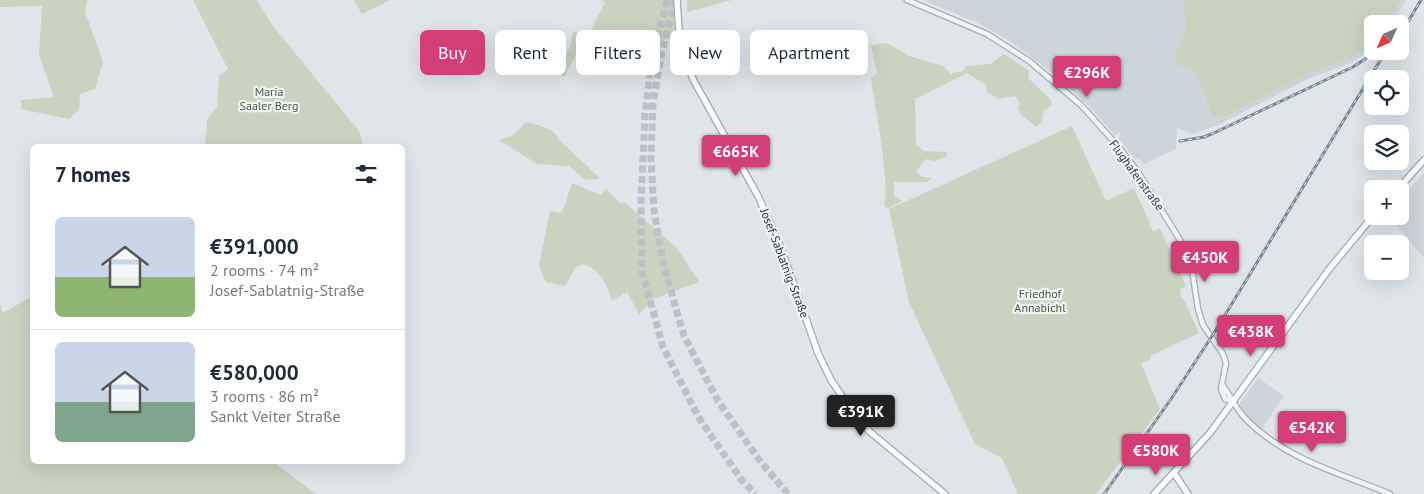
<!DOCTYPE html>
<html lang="en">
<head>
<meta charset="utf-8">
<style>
	body { margin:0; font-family:"PT Sans",sans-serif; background:#f6f6f7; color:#1f2937; height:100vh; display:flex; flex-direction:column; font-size:19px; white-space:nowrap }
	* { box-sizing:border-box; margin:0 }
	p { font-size:16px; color:#747a83 }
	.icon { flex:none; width:28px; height:28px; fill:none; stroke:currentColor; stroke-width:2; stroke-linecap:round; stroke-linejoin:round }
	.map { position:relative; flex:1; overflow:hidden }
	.sheet { position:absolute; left:30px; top:144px; width:375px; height:320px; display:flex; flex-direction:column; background:#fff; border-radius:8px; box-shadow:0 5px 20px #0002 }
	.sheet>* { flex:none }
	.hud { position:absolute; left:420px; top:30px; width:475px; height:45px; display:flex; gap:10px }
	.needle { width:32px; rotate:225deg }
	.buttons { position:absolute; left:1364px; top:15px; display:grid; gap:10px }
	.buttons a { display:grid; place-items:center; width:45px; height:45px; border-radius:8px; background:#fff; box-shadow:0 5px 20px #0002; font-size:25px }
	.price { position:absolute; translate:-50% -42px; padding:0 11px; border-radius:5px; background:#d33f74; color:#fff; font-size:16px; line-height:32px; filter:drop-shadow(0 1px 2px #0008) }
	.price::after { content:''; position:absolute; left:50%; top:30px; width:15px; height:11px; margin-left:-8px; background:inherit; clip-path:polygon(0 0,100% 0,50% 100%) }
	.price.selected { background:#222; color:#fff }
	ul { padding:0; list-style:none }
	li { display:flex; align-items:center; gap:15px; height:125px; padding:0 25px }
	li+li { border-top:1px solid #e0e1e3 }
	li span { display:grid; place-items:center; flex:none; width:140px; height:100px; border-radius:8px; color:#555 }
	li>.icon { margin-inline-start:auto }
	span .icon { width:60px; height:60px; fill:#fffc; stroke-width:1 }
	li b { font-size:21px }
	h2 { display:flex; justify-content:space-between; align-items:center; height:60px; padding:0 25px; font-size:21px }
	.tag { padding:0 18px; border-radius:8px; background:#fff; box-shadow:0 5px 20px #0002; font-size:18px; line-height:45px }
	.tag.selected { background:#d33f74; color:#fff }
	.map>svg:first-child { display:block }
	.built { fill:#cdd5db }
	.green { fill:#c9d3c0 }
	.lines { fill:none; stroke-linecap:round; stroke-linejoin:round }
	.highway-tunnel { stroke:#bac2c7; stroke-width:7; stroke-dasharray:7 3.5; stroke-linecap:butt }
	.minor-casing { stroke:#a4adb3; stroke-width:7 }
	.major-casing { stroke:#9eacb5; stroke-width:8 }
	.minor { stroke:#f2f5f7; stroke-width:4.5 }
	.major { stroke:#fff; stroke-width:5.5 }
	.rail-casing { stroke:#788893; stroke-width:3 }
	.rail { stroke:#eff4f7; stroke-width:1; stroke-dasharray:4; stroke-linecap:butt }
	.labels { text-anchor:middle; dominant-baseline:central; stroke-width:4.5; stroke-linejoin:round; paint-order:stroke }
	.park-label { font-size:12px; fill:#445d34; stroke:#eff4f7 }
	.street-label { font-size:12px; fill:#273641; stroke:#eff4f7 }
</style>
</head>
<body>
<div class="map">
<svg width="1424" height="494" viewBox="0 0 1424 494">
	<rect width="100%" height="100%" fill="#dfe5e9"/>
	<!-- built -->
	<path class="built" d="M923,0H1406L1391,24H1372V48L1351,63L1310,78L1216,126L1192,134L1177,128L1176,149L1144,164L1139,158L1136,160L1119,139L1121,131L1115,135L1088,105L1052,73L1010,41L980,24Z
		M1424,173V256L1423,257L1389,216H1400V198Z
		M1258,378L1284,396L1261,430L1242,411L1240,403Z"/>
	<!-- green -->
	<path class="green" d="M0,0H87L85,12L103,62L95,89L80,94L79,110L69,119L21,109V100L54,97L39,55L42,6L0,7Z
		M193,0H257L272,25L359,131L363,146H205L207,120L217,107L219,76L228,69Z
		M354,0H390L362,14Z
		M601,0H673L675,38L619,49L588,37L605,2Z
		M687,0H732L687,12Z
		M1183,0H1401L1385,24H1372V40L1366,48L1349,59L1308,74L1220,119L1218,115L1213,117L1195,71L1179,65L1175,58L1186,27Z
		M573,31L584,35L587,40L577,53L565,76H561L562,74L557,71L570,47Z
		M887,43L909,56L943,66L951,74L963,71L966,66L990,64L1004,54L1028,70L1029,79L1051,100L1052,106L1044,110L1042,121L1037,127L1021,115L1018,109L1020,104L1015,96L998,99L987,92L986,85L967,73L915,99L916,145L924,151L947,152V156L934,161L926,159L916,171L922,177L931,178L928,182H894V196L902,201L887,209L884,204C891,187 874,101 871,78L877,74L871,45Z
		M526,122C537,125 555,128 559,140L601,179L586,180L569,166L537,164L499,140L512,136Z
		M1072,126L1106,201L1134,188L1150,223L1149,225L1154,231L1160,228L1186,286L1180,289L1181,298H1183L1199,333L1150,356L1151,359L1141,363L1160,409L1096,494H1018L1002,458L975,444L909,302L889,209Z
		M572,183L601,195L606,189L621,204L624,202L676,247L699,282L653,299L639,314L627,292L612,301C608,285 599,267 582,264L575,268L565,286L546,282L539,266L550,211L562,213Z
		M32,296V461H272L316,494H0V304L3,313Z"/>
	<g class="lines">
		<!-- highway-tunnel -->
		<path class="highway-tunnel" d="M667,0L652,58L645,114L641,201L642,271L663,347L699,418L741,479L755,494
			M675,0L662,52L653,103L651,158L654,212L664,267L684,336L718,401L760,461L788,494"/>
		<defs>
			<path id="minor" d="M907,0L987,34L1029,61L1081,105L1117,145L1138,172L1183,245L1192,269L1198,309L1203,325L1223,354L1226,363L1221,389L1225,399L1232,401
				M1222,384C1230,395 1235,408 1245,418C1284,459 1340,473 1390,494"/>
			<path id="major" d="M677,0L679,31L685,60L694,81L758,196L781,248L818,353L831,380L850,408L870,432L945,494
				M1398,189L1424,160
				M1174,473L1188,494
				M1154,494L1210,433L1330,268L1373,216"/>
		</defs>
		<!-- minor casing -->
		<use href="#minor" class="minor-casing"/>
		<!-- major casing -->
		<use href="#major" class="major-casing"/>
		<!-- minor -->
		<use href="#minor" class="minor"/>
		<!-- major -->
		<use href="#major" class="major"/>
		<defs>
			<path id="rail" d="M1400,35L1421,0
				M1180,141L1204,137L1214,133L1353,67L1377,51
				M1104,494L1171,399L1214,333L1386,51"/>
		</defs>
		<!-- rail casing -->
		<use href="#rail" class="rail-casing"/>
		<!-- rail -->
		<use href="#rail" class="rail"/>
	</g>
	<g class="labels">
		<!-- park labels -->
		<g class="park-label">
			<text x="269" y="91">Maria<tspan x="269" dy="14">Saaler Berg</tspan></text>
			<text x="1040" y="293">Friedhof<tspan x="1040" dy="14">Annabichl</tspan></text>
		</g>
		<!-- street labels -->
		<g class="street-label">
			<text transform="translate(1137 175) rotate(54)">Flughafenstraße</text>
			<text transform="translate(785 263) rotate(69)">Josef-Sablatnig-Straße</text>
		</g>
	</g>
</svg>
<div class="buttons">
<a><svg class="needle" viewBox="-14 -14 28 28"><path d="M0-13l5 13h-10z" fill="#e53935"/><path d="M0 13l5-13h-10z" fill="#747a83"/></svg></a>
<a><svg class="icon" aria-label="locate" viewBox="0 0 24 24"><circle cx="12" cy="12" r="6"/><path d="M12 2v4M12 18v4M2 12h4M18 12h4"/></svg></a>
<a><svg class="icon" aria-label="layers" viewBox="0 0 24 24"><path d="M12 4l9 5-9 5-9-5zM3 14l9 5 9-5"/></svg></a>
<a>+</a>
<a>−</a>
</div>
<b class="price" style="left:1087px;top:98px">€296K</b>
<b class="price" style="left:736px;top:177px">€665K</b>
<b class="price" style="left:1205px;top:283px">€450K</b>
<b class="price" style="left:1251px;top:357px">€438K</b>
<b class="price selected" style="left:861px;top:437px">€391K</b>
<b class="price" style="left:1312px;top:453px">€542K</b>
<b class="price" style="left:1156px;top:476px">€580K</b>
<div class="hud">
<a class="tag selected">Buy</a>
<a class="tag">Rent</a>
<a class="tag">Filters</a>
<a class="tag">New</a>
<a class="tag">Apartment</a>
</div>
<section class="sheet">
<h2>7 homes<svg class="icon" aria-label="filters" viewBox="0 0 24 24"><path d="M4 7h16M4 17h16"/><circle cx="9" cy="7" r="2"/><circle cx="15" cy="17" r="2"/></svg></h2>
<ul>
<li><span style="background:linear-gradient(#c9d6e8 60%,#8fb573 0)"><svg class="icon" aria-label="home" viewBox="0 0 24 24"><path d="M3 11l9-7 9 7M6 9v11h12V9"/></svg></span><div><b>€391,000</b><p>2 rooms · 74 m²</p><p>Josef-Sablatnig-Straße</p></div></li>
<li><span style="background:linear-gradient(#c9d6e8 60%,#7fa58c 0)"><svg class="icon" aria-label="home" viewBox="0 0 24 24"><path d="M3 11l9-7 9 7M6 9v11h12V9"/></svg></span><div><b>€580,000</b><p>3 rooms · 86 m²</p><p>Sankt Veiter Straße</p></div></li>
</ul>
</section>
</div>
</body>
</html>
